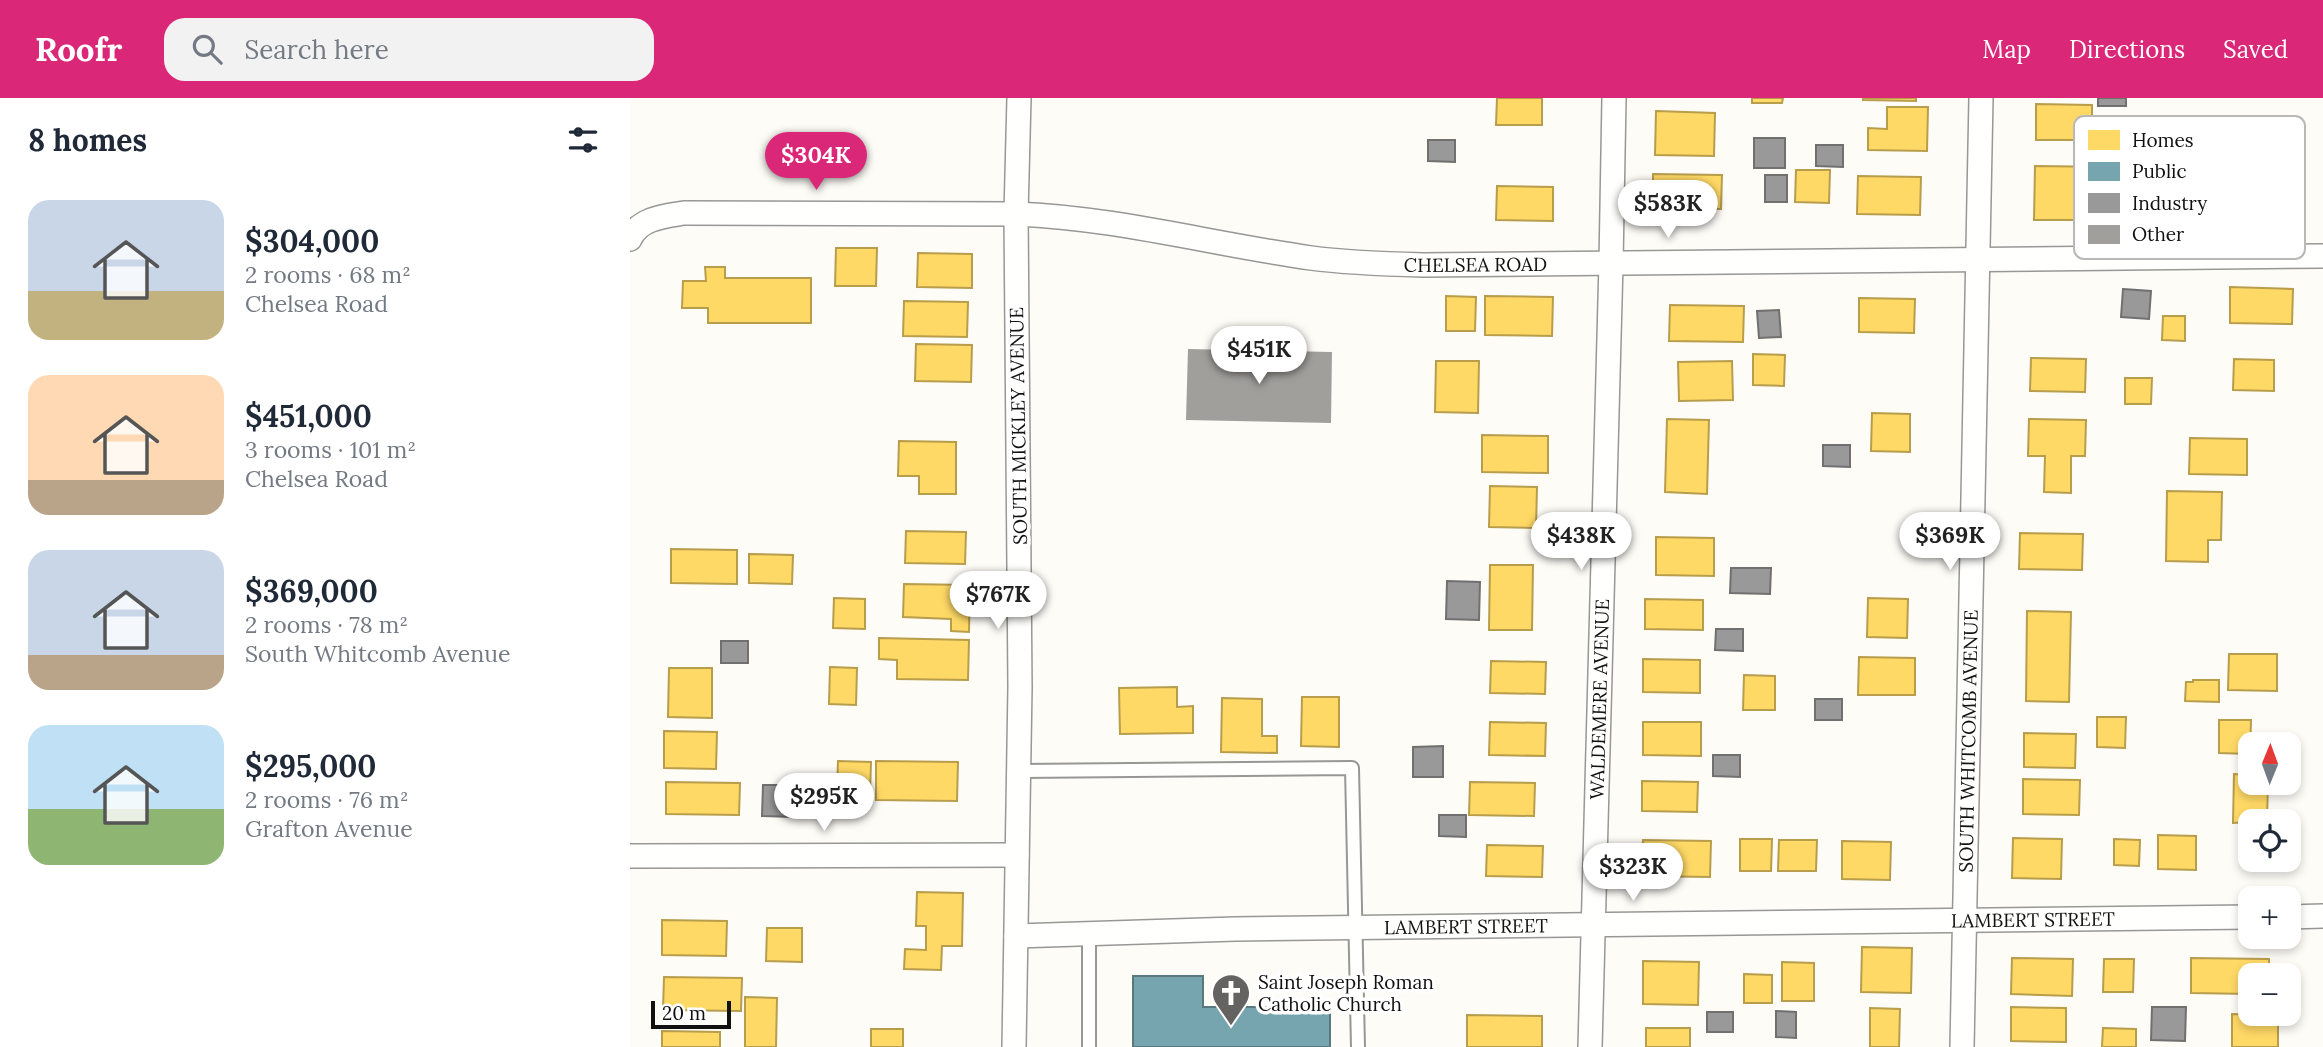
<!DOCTYPE html>
<html lang="en">
<head>
<meta charset="utf-8">
<style>
	body { margin:0; font-family:Lora,serif; background:#f2f2f3; color:#1f2937; height:100vh; display:flex; flex-direction:column; font-size:26px; white-space:nowrap }
	* { box-sizing:border-box; margin:0 }
	p { font-size:23px; color:#747a83 }
	.icon { flex:none; width:38px; height:38px; fill:none; stroke:currentColor; stroke-width:2; stroke-linecap:round; stroke-linejoin:round }
	.map { position:relative; flex:1; overflow:hidden }
	.side { display:flex; flex-direction:column; background:#fff; width:630px }
	.side>* { flex:none }
	.needle { width:46px; rotate:1deg }
	.fabs { position:absolute; left:1608px; top:634px; display:grid; gap:14px }
	.fabs a { display:grid; place-items:center; width:63px; height:63px; border-radius:14px; background:#fff; box-shadow:0 4px 10px #0003; font-size:35px }
	.scale { position:absolute; left:21px; bottom:18px; width:80px; box-sizing:border-box; padding-left:7px; border:4px solid #111; border-top:0; font-size:19px; line-height:24px; white-space:nowrap; color:#111; -webkit-text-stroke:5px #fff; paint-order:stroke }
	.price { position:absolute; translate:-50% -60px; padding:0 16px; border-radius:24px; background:#fff; color:#222; font-size:23px; line-height:46px; filter:drop-shadow(0 2px 4px #0008) }
	.price::after { content:''; position:absolute; left:50%; top:42px; width:21px; height:16px; margin-left:-10px; background:inherit; clip-path:polygon(0 0,100% 0,50% 100%) }
	.price.current { background:#db2777; color:#fff }
	ul { padding:0; list-style:none }
	li { display:flex; align-items:center; gap:21px; height:175px; padding:0 28px }
	li span { display:grid; place-items:center; flex:none; width:196px; height:140px; border-radius:21px; color:#555 }
	li>.icon { margin-inline-start:auto }
	span .icon { width:84px; height:84px; fill:#fffc; stroke-width:1 }
	li b { font-size:30px }
	h2 { display:flex; justify-content:space-between; align-items:center; height:84px; padding:0 28px; font-size:30px }
	header { display:flex; align-items:center; gap:42px; box-sizing:border-box; height:98px; padding:0 35px; background:#db2777; color:#fff }
	header strong { font-size:33px }
	nav { display:flex; gap:38px; margin-inline-start:auto; font-size:24px }
	.search { width:490px; height:63px; background:#f2f2f3; display:flex; align-items:center; gap:18px; box-sizing:border-box; padding:0 24px; border-radius:21px; color:#747a83; font-size:26px }
	main { display:flex; flex:1; min-height:0 }
	.map>svg:first-child { display:block }
	.homes { fill:#ffd966; stroke:#b89d4c; stroke-width:2 }
	.public { fill:#76a5af; stroke:#587980; stroke-width:2 }
	.industry { fill:#999; stroke:#707070; stroke-width:2 }
	.building { fill:#a19f9c }
	.lines { fill:none; stroke-linecap:round; stroke-linejoin:round }
	.service-casing { stroke:#979795; stroke-width:16 }
	.minor-casing { stroke:#979795; stroke-width:26 }
	.service { stroke:#fffffe; stroke-width:12 }
	.minor { stroke:#fffffe; stroke-width:23 }
	.labels { text-anchor:middle; dominant-baseline:central; stroke-width:7; stroke-linejoin:round; paint-order:stroke }
	.street-label { font-size:19px; fill:#111; stroke:#fff }
	.poi-label { font-size:19px; fill:#111; stroke:#fff; text-anchor:start }
	.key { fill:#fff; stroke:#b8b8b8; stroke-width:2 }
	.key-label { font-size:19px; fill:#111 }
</style>
</head>
<body>
<header>
<strong>Roofr</strong>
<div class="search"><svg class="icon" aria-label="search" viewBox="0 0 24 24"><circle cx="10" cy="10" r="6"/><path d="M15 15l6 6"/></svg>Search here</div>
<nav><a>Map</a><a>Directions</a><a>Saved</a></nav>
</header>
<main>
<section class="side">
<h2>8 homes<svg class="icon" aria-label="filters" viewBox="0 0 24 24"><path d="M4 7h16M4 17h16"/><circle cx="9" cy="7" r="2"/><circle cx="15" cy="17" r="2"/></svg></h2>
<ul>
<li><span style="background:linear-gradient(#c9d6e8 65%,#c2b280 0)"><svg class="icon" aria-label="home" viewBox="0 0 24 24"><path d="M3 11l9-7 9 7M6 9v11h12V9"/></svg></span><div><b>$304,000</b><p>2 rooms · 68 m²</p><p>Chelsea Road</p></div></li>
<li><span style="background:linear-gradient(#ffd9b3 75%,#b9a48a 0)"><svg class="icon" aria-label="home" viewBox="0 0 24 24"><path d="M3 11l9-7 9 7M6 9v11h12V9"/></svg></span><div><b>$451,000</b><p>3 rooms · 101 m²</p><p>Chelsea Road</p></div></li>
<li><span style="background:linear-gradient(#c9d6e8 75%,#b9a48a 0)"><svg class="icon" aria-label="home" viewBox="0 0 24 24"><path d="M3 11l9-7 9 7M6 9v11h12V9"/></svg></span><div><b>$369,000</b><p>2 rooms · 78 m²</p><p>South Whitcomb Avenue</p></div></li>
<li><span style="background:linear-gradient(#bfe0f5 60%,#8fb573 0)"><svg class="icon" aria-label="home" viewBox="0 0 24 24"><path d="M3 11l9-7 9 7M6 9v11h12V9"/></svg></span><div><b>$295,000</b><p>2 rooms · 76 m²</p><p>Grafton Avenue</p></div></li>
</ul>
</section>
<div class="map">
<svg width="1693" height="949" viewBox="0 0 1693 949">
	<rect width="100%" height="100%" fill="#fdfcf7"/>
	<!-- homes -->
	<path class="homes" d="M867,0H912V27H866Z
		M1122,0H1153L1152,5H1122Z
		M1233,0H1286V3L1233,2Z
		M1406,6L1462,7V42H1406Z
		M1257,9H1298L1297,53L1238,52V30L1257,31Z
		M1026,13L1085,15L1084,58L1025,57Z
		M1405,68L1483,69V103H1463V122H1404Z
		M1166,72H1200L1199,105L1165,104Z
		M1023,76L1092,77L1091,111L1023,110Z
		M1228,78L1291,79L1290,117L1227,116Z
		M867,88L923,89V123L866,122Z
		M206,150H247L246,188H205Z
		M288,155L342,156V190L287,189Z
		M75,169H95V180H181V225H78V210H52L53,183H76Z
		M1600,189L1663,191L1662,226L1600,225Z
		M816,198L846,199L845,233H816Z
		M855,198L923,199L922,238L855,237Z
		M1229,200L1285,201L1284,235L1229,234Z
		M274,203L338,204L337,239L273,238Z
		M1040,207L1114,208L1113,244L1039,243Z
		M1533,218H1555V243L1532,242Z
		M286,246L342,247L341,284L285,283Z
		M1123,256L1155,257L1154,288L1123,287Z
		M1401,260L1456,261L1455,294L1400,293Z
		M1604,261L1644,262V293L1603,292Z
		M806,263H849L848,315L805,314Z
		M1102,263L1103,302L1049,303L1048,264Z
		M1495,280H1522L1521,306H1495Z
		M1242,315L1280,316V354L1241,353Z
		M1037,321L1079,322L1077,396L1035,394Z
		M1399,321L1456,322L1455,358H1441V395L1414,394L1415,358H1398Z
		M852,337L918,338V375L852,374Z
		M1560,340L1617,341V377L1559,376Z
		M269,343L326,344V396H289V378H268Z
		M860,388L907,389L906,430L859,429Z
		M1537,393L1592,394L1591,442H1578V464L1536,463Z
		M276,433L336,434L335,466L275,465Z
		M1390,435L1453,436L1452,472L1389,471Z
		M1026,439L1084,440V478L1026,477Z
		M41,451L107,452V486L41,485Z
		M119,456L163,457L162,486L119,485Z
		M860,467H903L902,532H859Z
		M274,486L340,487L339,534L321,533V521L273,519Z
		M204,500L235,501V531L203,530Z
		M1238,500L1278,501L1277,540L1237,539Z
		M1015,501L1073,502V532L1015,531Z
		M1397,513L1441,514L1439,604L1396,603Z
		M249,540L339,542L338,582L267,581V562L249,561Z
		M1599,556H1647V593L1598,592Z
		M1229,559L1285,560V597H1228Z
		M1013,561L1070,562V595L1013,594Z
		M861,563L916,564L915,596L860,595Z
		M200,569L227,570L226,607L199,606Z
		M39,570H82V620L38,619Z
		M1114,577L1145,578V612H1113Z
		M1563,582H1589V604L1555,603L1556,584H1563Z
		M547,589V609L563,608V635L490,636L489,590Z
		M672,599H709V649L671,648Z
		M592,600L632,601V638H647V655L591,654Z
		M1467,619H1496L1495,650L1467,649Z
		M1589,622H1621L1620,656L1589,655Z
		M860,624L916,625L915,658L859,657Z
		M1013,624H1071V658L1013,657Z
		M34,633L87,634L86,671L34,670Z
		M1394,635L1446,636L1445,670L1394,669Z
		M208,663L241,664L240,695L207,694Z
		M246,663L328,664L327,703L246,702Z
		M1604,676L1620,677V684H1638L1637,723L1603,725Z
		M1393,681L1450,682L1449,717L1393,716Z
		M1012,683L1068,684L1067,714L1012,713Z
		M36,684L110,685L109,717L36,716Z
		M840,684L905,685L904,718L839,717Z
		M1528,737L1566,738V772L1528,771Z
		M1383,740L1432,741L1431,781L1382,780Z
		M1110,741H1142L1141,773H1110Z
		M1484,741L1510,742L1509,768L1484,767Z
		M1013,742L1081,743L1080,779L1012,778Z
		M1149,742H1187L1186,773H1148Z
		M1212,743L1261,744L1260,782L1212,781Z
		M857,747L913,748L912,779L856,778Z
		M287,794L333,795L332,848H312L311,872L274,871L275,851L296,852V828H286Z
		M32,822L97,823L96,858L32,857Z
		M137,830H172V864L136,863Z
		M1232,849L1282,850L1281,895L1231,894Z
		M1382,860L1443,861L1442,898L1381,896Z
		M1561,860L1639,861V877H1620V896L1561,895Z
		M1474,861H1504L1503,894H1473Z
		M1013,863L1069,864L1068,907L1013,906Z
		M1152,864L1184,865V903H1152Z
		M1114,876L1142,877V905H1114Z
		M34,879L112,880L111,913L33,912Z
		M115,899L147,900L146,949H115Z
		M1381,909L1436,910V944L1381,943Z
		M1240,910L1270,911L1269,949H1240Z
		M1602,916L1648,917V949H1602Z
		M837,917L912,918V949H837Z
		M1016,930H1060V949H1016Z
		M1473,930L1506,931V949H1472Z
		M241,931H273V949H241Z
		M32,933L90,934V949H32Z"/>
	<!-- public -->
	<path class="public" d="M503,878H573V909H700V949H503Z"/>
	<!-- industry -->
	<path class="industry" d="M1468,0H1496V8H1468Z
		M1124,40H1155V70H1124Z
		M798,42H825V64L798,63Z
		M1186,47H1213V69L1186,68Z
		M1135,77H1157V104H1135Z
		M1493,191L1521,193L1519,221L1491,219Z
		M1149,212L1151,239L1129,240L1127,213Z
		M1193,347H1220V369L1193,368Z
		M1101,470H1141L1140,496L1100,495Z
		M817,483L850,484L849,522L816,521Z
		M1086,531H1113V553L1085,552Z
		M91,543H118V565H91Z
		M1185,601H1212V622H1185Z
		M813,648V679H783V649Z
		M1083,657H1110V679L1083,678Z
		M133,687H164V719L132,718Z
		M809,717H836V739L809,738Z
		M1522,909H1556L1555,943L1521,942Z
		M1146,913L1166,914V940L1146,939Z
		M1077,914H1103V934H1077Z"/>
	<!-- building -->
	<path class="building" d="M558,251L702,254L701,325L556,322Z"/>
	<g class="lines">
		<defs>
			<path id="service" d="M390,673L722,670L728,949
				M459,949V836"/>
			<g id="minor">
				<path id="s1" d="M0,141C9,120 35,118 54,115L386,116C487,120 581,146 681,160C718,165 755,166 793,167L1693,158"/>
				<path d="M0,758L387,757"/>
				<path d="M1659,819L1693,818"/>
				<path id="s2" d="M386,838L605,831L1620,819"/>
				<path d="M384,949L390,589L386,116L389,0"/>
				<path id="s3" d="M960,949L981,165L984,0"/>
				<path id="s4" d="M1332,949L1351,0"/>
			</g>
		</defs>
		<!-- service casing -->
		<use href="#service" class="service-casing"/>
		<!-- minor casing -->
		<use href="#minor" class="minor-casing"/>
		<!-- service -->
		<use href="#service" class="service"/>
		<!-- minor -->
		<use href="#minor" class="minor"/>
	</g>
	<!-- icons -->
	<defs>
		<symbol id="church-pin" viewBox="-11 -11 22 30"><path d="M0 17L-7.5 6A9.5 9.5 0 1 1 7.5 6Z" fill="#646362" stroke="#fff"/><path d="M-1.2-6h2.4v3.5h3.3v2.4h-3.3V6h-2.4V-.1h-3.3v-2.4h3.3Z" fill="#fff"/></symbol>
	</defs>
	<g fill-rule="evenodd">
		<use href="#church-pin" x="579" y="873" width="44" height="60"/>
	</g>
	<g class="labels">
		<!-- street labels -->
		<g class="street-label">
			<text stroke="none"><textPath href="#s1" startOffset="858">CHELSEA ROAD</textPath></text>
			<text transform="translate(388 328) rotate(-91)">SOUTH MICKLEY AVENUE</text>
			<text stroke="none"><textPath href="#s3" startOffset="348">WALDEMERE AVENUE</textPath></text>
			<text stroke="none"><textPath href="#s4" startOffset="306">SOUTH WHITCOMB AVENUE</textPath></text>
			<text stroke="none"><textPath href="#s2" startOffset="1017">LAMBERT STREET</textPath></text>
			<text stroke="none"><textPath href="#s2" startOffset="450">LAMBERT STREET</textPath></text>
		</g>
		<!-- poi labels -->
		<g class="poi-label">
			<text x="628" y="884">Saint Joseph Roman<tspan x="628" dy="22">Catholic Church</tspan></text>
		</g>
	</g>
	<!-- legend -->
	<rect x="1444" y="18" width="231" height="143" rx="10" class="key"/>
	<rect x="1458" y="32" width="32" height="20" fill="#ffd966"/>
	<rect x="1458" y="64" width="32" height="19" fill="#76a5af"/>
	<rect x="1458" y="95" width="32" height="20" fill="#999"/>
	<rect x="1458" y="127" width="32" height="19" fill="#a19f9c"/>
	<g class="key-label">
		<text x="1502" y="49">Homes</text>
		<text x="1502" y="80">Public</text>
		<text x="1502" y="112">Industry</text>
		<text x="1502" y="143">Other</text>
	</g>
</svg>
<div class="fabs">
<a><svg class="needle" viewBox="-14 -14 28 28"><path d="M0-13l5 13h-10z" fill="#e53935"/><path d="M0 13l5-13h-10z" fill="#747a83"/></svg></a>
<a><svg class="icon" aria-label="locate" viewBox="0 0 24 24"><circle cx="12" cy="12" r="6"/><path d="M12 2v4M12 18v4M2 12h4M18 12h4"/></svg></a>
<a>+</a>
<a>−</a>
</div>
<div class="scale">20 m</div>
<b class="price current" style="left:186px;top:94px">$304K</b>
<b class="price" style="left:1038px;top:142px">$583K</b>
<b class="price" style="left:629px;top:288px">$451K</b>
<b class="price" style="left:951px;top:474px">$438K</b>
<b class="price" style="left:1320px;top:474px">$369K</b>
<b class="price" style="left:368px;top:533px">$767K</b>
<b class="price" style="left:194px;top:735px">$295K</b>
<b class="price" style="left:1003px;top:805px">$323K</b>
</div>
</main>
</body>
</html>
